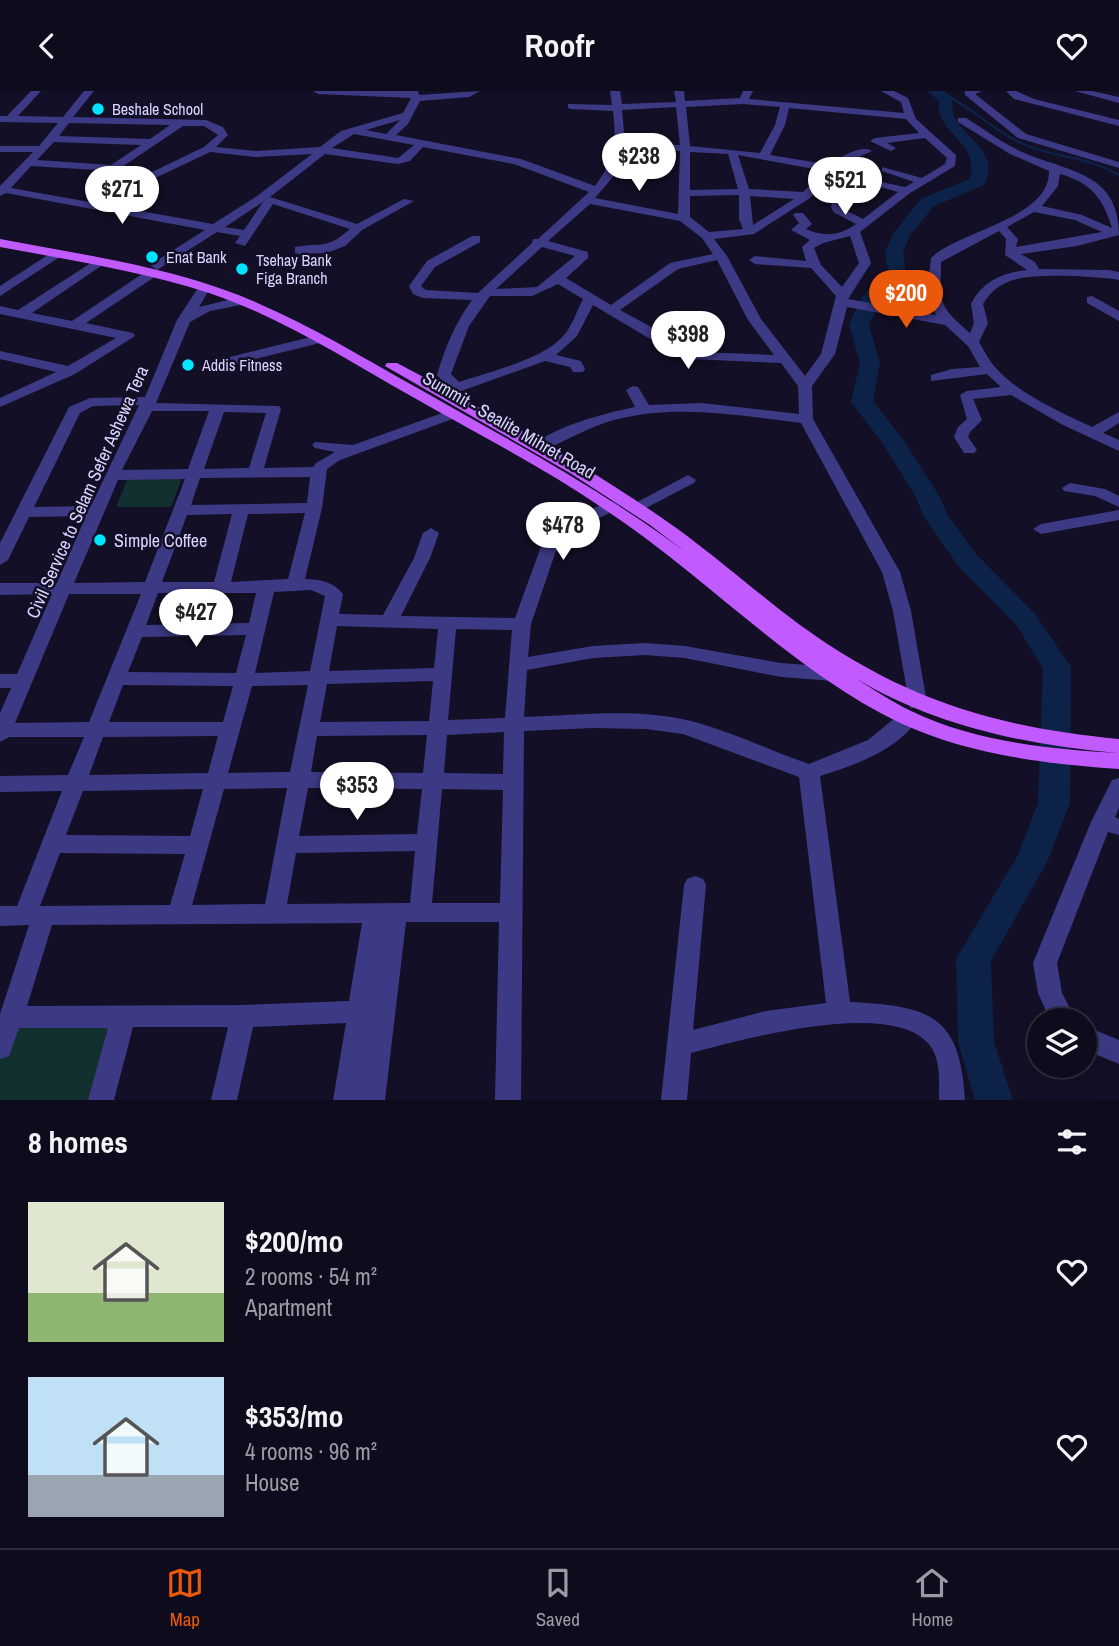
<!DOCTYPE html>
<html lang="en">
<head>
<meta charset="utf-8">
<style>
	body { margin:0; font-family:"Archivo Narrow",sans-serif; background:#171425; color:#f1f3f6; height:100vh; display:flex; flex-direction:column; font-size:26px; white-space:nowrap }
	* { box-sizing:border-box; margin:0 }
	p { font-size:23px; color:#9b9ba3 }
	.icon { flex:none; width:38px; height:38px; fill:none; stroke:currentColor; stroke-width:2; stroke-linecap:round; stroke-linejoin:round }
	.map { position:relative; height:1009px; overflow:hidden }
	.sheet { display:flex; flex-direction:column; background:#0e0b1c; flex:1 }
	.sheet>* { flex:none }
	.buttons { position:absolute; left:1027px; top:917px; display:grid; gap:14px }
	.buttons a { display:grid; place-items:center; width:70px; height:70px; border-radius:50%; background:#0e0b1c; box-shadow:0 7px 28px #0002,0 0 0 2px #2e2b3b; font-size:35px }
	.price { position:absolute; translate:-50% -60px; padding:0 16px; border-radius:24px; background:#fff; color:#222; font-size:23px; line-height:46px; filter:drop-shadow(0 2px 4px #0008) }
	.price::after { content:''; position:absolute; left:50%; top:42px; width:21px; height:16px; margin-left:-10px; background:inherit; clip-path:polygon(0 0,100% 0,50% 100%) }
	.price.selected { background:#ea580c; color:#fff }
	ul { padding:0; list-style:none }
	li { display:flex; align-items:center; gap:21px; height:175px; padding:0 28px }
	li span { display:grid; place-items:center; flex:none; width:196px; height:140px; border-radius:0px; color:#555 }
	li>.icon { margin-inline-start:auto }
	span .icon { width:84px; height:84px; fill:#fffc; stroke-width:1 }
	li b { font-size:30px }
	h2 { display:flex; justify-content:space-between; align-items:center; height:84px; padding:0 28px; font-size:30px }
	header { display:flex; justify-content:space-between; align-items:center; height:91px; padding:0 28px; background:#0e0b1c; font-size:32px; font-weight:700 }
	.menu { display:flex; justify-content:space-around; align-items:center; height:98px; border-top:2px solid #2e2b3b; background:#0e0b1c; font-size:19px; color:#9b9ba3 }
	.menu a { display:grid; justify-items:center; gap:4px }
	.menu .selected { color:#ea580c }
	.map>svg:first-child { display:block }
	.green { fill:#12302f }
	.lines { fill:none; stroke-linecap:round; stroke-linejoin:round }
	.stream { stroke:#0c2248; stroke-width:2.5 }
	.river { fill:#0c2248; fill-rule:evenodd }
	.minor { fill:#3d3a85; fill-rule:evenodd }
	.major { fill:#c25bff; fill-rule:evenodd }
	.poi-dot { fill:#00e5ff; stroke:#130f26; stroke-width:2.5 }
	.labels { text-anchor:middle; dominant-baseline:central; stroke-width:5; stroke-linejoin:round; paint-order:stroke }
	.far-poi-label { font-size:16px; fill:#d9d4ff; stroke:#130f26; text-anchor:start }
	.street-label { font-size:18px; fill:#d9d4ff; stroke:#130f26 }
	.poi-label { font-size:18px; fill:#d9d4ff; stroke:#130f26; text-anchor:start }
</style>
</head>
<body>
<header><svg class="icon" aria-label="back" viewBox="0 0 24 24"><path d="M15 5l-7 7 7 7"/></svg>Roofr<svg class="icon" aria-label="heart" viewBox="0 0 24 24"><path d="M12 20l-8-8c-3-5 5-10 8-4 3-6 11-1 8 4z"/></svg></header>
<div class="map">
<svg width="1119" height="1009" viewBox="0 0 1119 1009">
	<rect width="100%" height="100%" fill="#130f26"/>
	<!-- green -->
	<path class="green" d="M128,387H182L171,416H116Z
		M3,932L111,935L90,1009H0V940Z"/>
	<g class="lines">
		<!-- stream -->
		<path class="stream" d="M939,1C968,13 989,36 1017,50C1050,67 1086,64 1119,84"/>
		<!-- river -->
		<path class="river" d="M927,0H944L951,5C954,12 951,20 955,27C968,50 1001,63 984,94L934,115L910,144L903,162L906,179L880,209L869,234L880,272L873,310L902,347L940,406L947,423L976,463L1035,523L1071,576L1070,712L1048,769L991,870L994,951L1013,1009H975L958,951L956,868L1018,764L1038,712L1043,577L1017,535L958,475L923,424L916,406L881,350L851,311L860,272L849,234L861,207L888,178L885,162L893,143L922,107L970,88C980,48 935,45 939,10Z"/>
		<!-- minor -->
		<path class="minor" d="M31,0H41L18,25L63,26L84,0H94L73,26L206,29L223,36L228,44L216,56L256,60L320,56L341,40L403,22L411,7L318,3L313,0H418L419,4L480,0L469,6L420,10L408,33L396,44L521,68L595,95C614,70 617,51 613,20L571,18L568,17V13L612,14L610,0H620L622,13L676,11L674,0H684L685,10L740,7L743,0H753L749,8L904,22L901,11L881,0H894L908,7L916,28L956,64L955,75L910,102L860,141L871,172L848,208L936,224L927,203L931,167C960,139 1050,128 1049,80L1010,63L958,31V27H966C984,38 1002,52 1022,61C1068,81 1119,81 1119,144L1077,155L1021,163L1035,171L1039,178L1108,179L1119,181V189C1096,185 1034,182 1013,189C1000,193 990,201 983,213L988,232L979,251C984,259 988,268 994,275C1018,303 1058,320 1092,336L1119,321V332L1103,342L1119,349V360L1063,334L1011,304L973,308L982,329L970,341L968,346L977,359L974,362H964L954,346L958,336L967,328L960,304L967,300L1001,296L987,283L931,290V284L952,278L980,276L968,255L945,234L847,216L835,263L812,295L813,328L900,481L911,520L927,612L924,617H910L893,520L882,481L801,332C739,324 675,313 614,329C590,336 568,348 545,359L540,361L532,356C552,335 607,322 635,316L626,299L633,295L638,296L649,314L702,312L799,323L798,295L781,272L690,268L674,262L593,214L577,245L556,264L581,270L585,278L583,281H573L570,276L545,270L453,303L448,304L441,300L447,295L437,284C445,257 455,232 472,209L423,207L413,203L409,195L427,170L472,145H480V151L435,176L421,195L426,199L478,202L532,152L533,148H538L589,101L514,73L423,56L410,70L398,73L325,63L270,106L357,133L404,108L414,110L362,139L345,155L327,162L299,163L295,162V156C322,151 326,159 350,138L273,113L245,155L235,152L240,145L217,141L157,179L151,175L153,172L205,139L6,102L0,105V95L33,61H0V55H39L58,32L0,31V25H7ZM743,13L780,16L775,34L760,62L690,55L686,16ZM676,16L680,54L625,51L622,19ZM789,17L906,28L919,42L875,47L870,50L891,60L896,57L887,52L925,47L947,67L945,73L922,87L882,76V80L914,91L905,96L867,88V92L898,101L863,128L843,118L845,107L830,87L845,72L872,60C862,53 839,66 831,74L770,64L785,34ZM400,29L386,43L366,39ZM69,32L170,34L150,48L59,45ZM183,35H204L218,44L204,56L150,82L122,76ZM354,43L414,54L398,67L332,57ZM54,51L141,54L111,74L37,69ZM625,57L680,60L678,123L595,107L618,80ZM210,61L256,66L312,63L257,105L213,133L11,97L31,75L113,80L151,89ZM690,61L728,63L738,98L690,99ZM738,64L825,80L803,101L749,98ZM1060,83C1090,91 1103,107 1112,137L1082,124L1042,115L1058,95ZM824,93L833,107L831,117L835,122L856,133C840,145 823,146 806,138L812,133L803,122H795L793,124L799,132L791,139L810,149L802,156L806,170L755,165L749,169L755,173L811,177L836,205L821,263L805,285L761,228L727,165L714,148L754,143L810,107ZM739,104V128L743,138L709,141L690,126V105ZM750,105L794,108L753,134ZM263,111L244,139L225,136ZM590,113L680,130L702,147L713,163L670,172L611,214L566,187L588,167V161L548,150ZM1034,121L1075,129L1102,141L1016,156L1018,148L1007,136ZM999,140L1006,148L1005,164L1027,179C1002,182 983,190 971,213L974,232L970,242C936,213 941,212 941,171ZM850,145L859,172L842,196L821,174L814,157L823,152ZM542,156L575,165L537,196L496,198ZM717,169L748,229L774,264L697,261L620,219L678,178ZM558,193L583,208C577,219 573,233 565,243C544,269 490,280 459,291L451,283L469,235L490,205H532Z
			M965,0H982L975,3L1026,43L1119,71V77L1018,47L965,4Z
			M1006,0H1016L1034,8L1119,29V35L1014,8Z
			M1075,0H1092L1119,6V12Z
			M54,160L58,161V167L0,205V195Z
			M97,168L103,172L101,175L32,222L72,230L148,179H156V185L86,232L133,242L135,245L75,283L0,316V307L56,281L0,268V260L68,275L116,247L0,223V215L18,219Z
			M204,193L210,197L199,216L240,206L246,210L245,213L210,220L190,231L156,312L279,315L281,318L264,377L313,376L316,372L335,361L315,357L312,354L315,351L353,354L448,320H458L460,323L458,326L340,369L327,378L322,417L305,488C319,488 334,491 343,503L339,523L383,524L414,467L423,442L431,437L439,442L430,467L401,525L515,527L547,439L553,433L612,410L620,415L618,418L561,445L531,533L528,566L593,555L645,552L685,555L781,572L833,576L840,578L842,583L840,588L833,590L781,586L685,567L645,564L593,567L527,579L524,626C577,624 635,617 687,629C728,639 769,659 809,673L868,649L901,622H915L918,627C899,659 853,675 820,685L850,911C929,915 960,923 965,1009H939C939,992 941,971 931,956C896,905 740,949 691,962L687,1009H661L684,794L687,788L695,785L703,788L706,794L693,939L766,920L826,912L799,686L683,643L646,638L592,637L524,640L521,1009H495L499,831H406L385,1009H359L365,967L359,1009H333L346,932L253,936L237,1009H211L228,936H133L114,1009H88L108,937H19L9,965L0,968V923L29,834L0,835V815H17L62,700L0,701V685L68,684L84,646H9L0,651V622L11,597H0V583H17L52,503L0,504V492H57L86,425L29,426L8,469L0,474V452L69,316L90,307L145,306L177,229L200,194ZM139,314L91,415L34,416L80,322L93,315ZM152,320H209L188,378L122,379ZM224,321L266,322L249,377L204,378ZM310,386L307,412L191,414L200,387ZM185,388L145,491L74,492L118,389ZM305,422L288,488L231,491L248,423ZM232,423L214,491H162L187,424ZM311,499L325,505L310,580L255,582L274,501ZM158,502H256L249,532L146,534ZM69,503H141L89,631L15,632ZM337,535L438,538L434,577L329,580ZM456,538L512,539L505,627L448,629ZM246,544L236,582L128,581L142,546ZM433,590L429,630L320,631L327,593ZM123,594L233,595L223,631H109ZM308,594L290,681L228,682L252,595ZM504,641L503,683L444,682L447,644ZM427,644L423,682L311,681L317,645ZM218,645L208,682L89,684L103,646ZM287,697L265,813L192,814L224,698ZM308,697L422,698L417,743L299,745ZM203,698L190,745L66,744L83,700ZM442,698L503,699L500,812H432ZM415,760L410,812L287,813L296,762ZM60,762L185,763L170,814L40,815ZM362,832L349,910L243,914L27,915L52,834Z
			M1092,205L1119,220V230L1087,212V206Z
			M319,244L324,245V251L227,275L220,271L222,268Z
			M688,384L696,389L694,392L642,419H630L628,416Z
			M1070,392L1105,398L1119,405V416L1095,405L1064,400L1062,397Z
			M1119,419V429L1041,443L1033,438L1041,433Z
			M1119,687V717L1115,726L1119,728V744L1108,741L1057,872L1062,902L1076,929H1050L1038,902L1033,872L1091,731L1112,689Z
			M1085,935L1119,949V973L1085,959Z"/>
		<!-- major -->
		<path class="major" d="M0,148C74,162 151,173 222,198C293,223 356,263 421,299C518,354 615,406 704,475L650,434L570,382L385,275L387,272H397C487,320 578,369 662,427C710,460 753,499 800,534C902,608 994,636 1119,648V678C1044,673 966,663 898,631C793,580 705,485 607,420C545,377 477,343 411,305C345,268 281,226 209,202C141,180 70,169 0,156ZM855,587C935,635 1026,654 1118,662C1049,658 975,651 911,620C892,611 873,598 855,587Z"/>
	</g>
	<!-- markers -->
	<g class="poi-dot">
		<circle cx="98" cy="18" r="7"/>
		<circle cx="152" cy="166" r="7"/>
		<circle cx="242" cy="178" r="7"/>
		<circle cx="188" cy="274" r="7"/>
		<circle cx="100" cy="449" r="7"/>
	</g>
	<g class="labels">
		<!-- far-poi labels -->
		<g class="far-poi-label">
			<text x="112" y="18">Beshale School</text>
			<text x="166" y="166">Enat Bank</text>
			<text x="256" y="169">Tsehay Bank<tspan x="256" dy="18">Figa Branch</tspan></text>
			<text x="202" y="274">Addis Fitness</text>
		</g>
		<!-- street labels -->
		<g class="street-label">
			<text transform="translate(509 334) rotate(30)">Summit - Sealite Mihret Road</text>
			<text transform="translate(87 401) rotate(-66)">Civil Service to Selam Sefer Ashewa Tera</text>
		</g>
		<!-- poi labels -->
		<g class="poi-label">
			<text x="114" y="449">Simple Coffee</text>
		</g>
	</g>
</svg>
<div class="buttons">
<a><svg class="icon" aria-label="layers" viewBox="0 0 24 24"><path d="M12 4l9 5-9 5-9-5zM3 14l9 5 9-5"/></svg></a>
</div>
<b class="price" style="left:639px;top:102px">$238</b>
<b class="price" style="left:845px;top:126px">$521</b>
<b class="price" style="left:122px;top:135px">$271</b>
<b class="price selected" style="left:906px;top:239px">$200</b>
<b class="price" style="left:688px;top:280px">$398</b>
<b class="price" style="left:563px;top:471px">$478</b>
<b class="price" style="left:196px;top:558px">$427</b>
<b class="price" style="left:357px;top:731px">$353</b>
</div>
<section class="sheet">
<h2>8 homes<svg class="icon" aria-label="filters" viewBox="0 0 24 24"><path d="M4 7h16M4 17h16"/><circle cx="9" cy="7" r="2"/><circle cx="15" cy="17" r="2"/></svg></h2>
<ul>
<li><span style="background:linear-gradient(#dfe7d0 65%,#8fb573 0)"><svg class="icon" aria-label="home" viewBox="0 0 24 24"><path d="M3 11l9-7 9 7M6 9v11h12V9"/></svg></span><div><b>$200/mo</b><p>2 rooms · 54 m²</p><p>Apartment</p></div><svg class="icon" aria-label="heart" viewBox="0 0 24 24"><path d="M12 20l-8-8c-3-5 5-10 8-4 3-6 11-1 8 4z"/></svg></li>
<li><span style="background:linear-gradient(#bfe0f5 70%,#9aa5b1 0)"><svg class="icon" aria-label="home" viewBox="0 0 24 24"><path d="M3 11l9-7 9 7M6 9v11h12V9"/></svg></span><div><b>$353/mo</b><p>4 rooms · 96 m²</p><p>House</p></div><svg class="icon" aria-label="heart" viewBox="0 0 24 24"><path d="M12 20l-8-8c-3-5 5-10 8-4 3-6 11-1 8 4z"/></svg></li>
</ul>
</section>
<nav class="menu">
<a class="selected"><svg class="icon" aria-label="map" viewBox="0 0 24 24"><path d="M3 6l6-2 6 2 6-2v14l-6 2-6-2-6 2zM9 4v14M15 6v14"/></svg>Map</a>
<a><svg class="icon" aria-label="saved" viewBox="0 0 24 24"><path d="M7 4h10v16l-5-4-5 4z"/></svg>Saved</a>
<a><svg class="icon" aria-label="home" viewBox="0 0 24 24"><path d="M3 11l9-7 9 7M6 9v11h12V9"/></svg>Home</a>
</nav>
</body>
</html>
